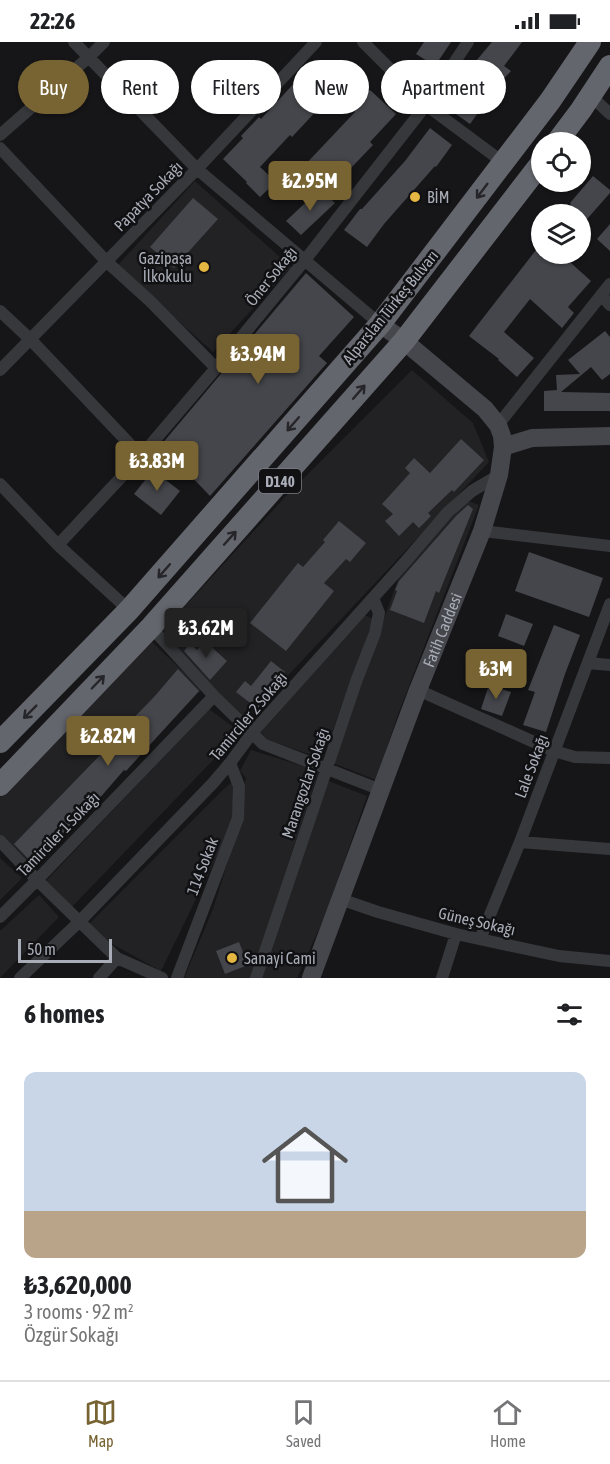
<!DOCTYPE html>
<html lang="en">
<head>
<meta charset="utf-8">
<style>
	body { margin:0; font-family:"Asap Condensed",sans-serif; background:#f6f6f6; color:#202124; height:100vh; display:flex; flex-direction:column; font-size:22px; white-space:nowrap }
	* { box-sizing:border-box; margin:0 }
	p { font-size:20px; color:#757577 }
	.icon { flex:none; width:33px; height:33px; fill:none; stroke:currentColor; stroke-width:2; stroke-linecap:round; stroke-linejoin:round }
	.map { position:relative; height:936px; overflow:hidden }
	.side { display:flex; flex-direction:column; background:#fff; flex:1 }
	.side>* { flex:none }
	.top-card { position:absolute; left:18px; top:18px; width:574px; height:54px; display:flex; gap:12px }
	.tools { position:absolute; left:531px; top:90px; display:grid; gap:12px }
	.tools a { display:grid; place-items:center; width:60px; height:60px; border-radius:50%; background:#fff; box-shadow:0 2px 4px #0004; font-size:30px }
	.scale { position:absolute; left:18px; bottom:15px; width:94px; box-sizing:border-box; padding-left:6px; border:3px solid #a9adb7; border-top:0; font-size:16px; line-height:21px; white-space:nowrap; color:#a9adb7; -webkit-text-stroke:4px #111113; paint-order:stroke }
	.price { position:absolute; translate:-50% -51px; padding:0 14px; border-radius:6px; background:#786432; color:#fff; font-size:20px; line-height:39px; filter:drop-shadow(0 2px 3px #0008) }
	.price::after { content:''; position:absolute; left:50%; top:36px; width:18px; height:14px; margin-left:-9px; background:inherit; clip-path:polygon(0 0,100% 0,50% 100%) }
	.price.on { background:#222; color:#fff }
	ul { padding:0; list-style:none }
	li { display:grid; align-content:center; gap:12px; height:318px; padding:0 24px }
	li+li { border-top:2px solid #e0e0e0 }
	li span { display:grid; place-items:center; height:186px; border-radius:12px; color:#555 }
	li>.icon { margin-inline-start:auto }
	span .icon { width:108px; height:108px; fill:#fffc; stroke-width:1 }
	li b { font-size:26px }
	h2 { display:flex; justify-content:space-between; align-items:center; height:72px; padding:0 24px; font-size:26px }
	.chip { padding:0 21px; border-radius:27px; background:#fff; box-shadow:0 2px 4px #0004; font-size:21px; line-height:54px }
	.chip.on { background:#786432; color:#fff }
	.status { display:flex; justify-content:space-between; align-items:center; height:42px; padding:0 30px; background:#fff; direction:ltr }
	.status svg { height:16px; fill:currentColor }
	.dock { display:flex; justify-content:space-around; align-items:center; height:84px; border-top:2px solid #e0e0e0; background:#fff; font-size:16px; color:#757577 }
	.dock a { display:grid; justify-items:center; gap:3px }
	.dock .on { color:#786432 }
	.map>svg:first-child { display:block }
	.built { fill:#222225 }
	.building { fill:#45464b }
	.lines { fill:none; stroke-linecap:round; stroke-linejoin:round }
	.street { stroke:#37383c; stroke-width:12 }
	.secondary { stroke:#45474c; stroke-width:18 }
	.highway { stroke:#64666d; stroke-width:22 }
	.oneway { stroke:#26262a }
	.poi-dot { fill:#e4b642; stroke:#111113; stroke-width:2 }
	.labels { text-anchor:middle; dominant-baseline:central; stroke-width:5; stroke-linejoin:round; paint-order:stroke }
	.shield { fill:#111113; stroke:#7b7e86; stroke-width:1.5 }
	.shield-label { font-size:15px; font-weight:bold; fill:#a9adb7 }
	.street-label { font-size:16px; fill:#a9adb7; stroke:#111113 }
	.poi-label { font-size:16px; fill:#a9adb7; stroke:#111113; text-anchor:start }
</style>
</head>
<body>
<div class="status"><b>22:26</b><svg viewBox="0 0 49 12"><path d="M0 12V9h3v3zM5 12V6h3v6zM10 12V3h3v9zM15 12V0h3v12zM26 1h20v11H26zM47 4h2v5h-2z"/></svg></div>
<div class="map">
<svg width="610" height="936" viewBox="0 0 610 936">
	<rect width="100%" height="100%" fill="#161618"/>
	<!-- built -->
	<path class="built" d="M195,139L291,225L213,310L117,224Z
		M412,328L473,381L489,420L246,678L179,612L163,588L287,453Z
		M466,458L479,463L397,675L376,738L333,721L400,532L419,513Z
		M364,573L374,577L322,717L258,694Z
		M152,600L202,647L30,826L0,796V755Z
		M209,667L240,690L71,866L45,840Z
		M251,708L319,729L250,936H184L213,867L238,788L241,758L246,736L240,729Z
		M236,737L235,777L161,929L103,897L88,883L226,745Z
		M326,738L367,754L327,869L297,936H259Z
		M0,816L22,836L0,858Z
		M39,853L59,875L0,936V889Z"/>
	<!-- building -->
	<path class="building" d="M424,0H451L435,24L416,12Z
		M492,0H522L504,24L511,29L498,43L470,82L446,65L449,57L476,19Z
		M310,24L336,48L292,95L290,93L260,125L276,140L260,155L246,141L247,140L223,117L243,96L241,94L259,75L261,77Z
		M370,48L396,72L370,100L373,103L328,150L302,126L355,70L352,67Z
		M430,86L452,103L436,125L435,124L384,182L367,205L344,188L360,167H362L405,119Z
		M593,134L610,148V151L580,185V172H562L571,162L570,161Z
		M320,147L335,161L301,193L286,179Z
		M193,156L218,177L174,226L150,205Z
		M610,182V209L597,197Z
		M536,208L541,212H561L591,239L568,265L574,271L562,286L530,257L504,290L534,316L517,335L498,318L499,317L469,294Z
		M306,231L354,275L319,314L327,321L210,454L161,403Z
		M605,289L610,295V332L602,338L591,325L561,350L610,351V369H544V349L557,348L556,333L580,332L568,318Z
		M461,397L484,418L454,450L452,448L428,471L431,474L419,486L413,480L399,494L385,479L393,472L382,462L410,431L405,426L414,416L430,431Z
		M153,428L180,449L161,473L134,452Z
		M468,463L473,467L439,551L436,549L424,581L390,568L397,549L395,548L399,539L456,474Z
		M339,479L366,501L350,520L346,517L324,541L334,549L286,609L250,581L298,521L303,525L325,500L323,498Z
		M529,510L603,536L589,575L515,549Z
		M506,572L533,582L524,604L498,594Z
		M554,583L580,593L565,632L546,690L523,683L535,650L528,648Z
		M205,599L227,619L210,638L184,609L190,601L197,608Z
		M271,619L285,630L265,655L266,657L258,667L236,650L245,639L251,644Z
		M178,627L199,649L126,729L124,728L98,758L88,768L87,767L33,822L14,802L102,711L103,712L121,691L120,690L154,655Z
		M489,643L511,650L502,674L481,667Z
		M239,900L248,923L225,932L216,909Z"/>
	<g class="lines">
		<!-- street -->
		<path class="street" d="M74,0L197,127L380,282
			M363,0L426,63L504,121
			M591,54L610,72
			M0,93L89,15L104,0
			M0,106L107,220L150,259L216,326
			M601,253L610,263
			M0,269L31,298L141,414
			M0,328L197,127L316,0
			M498,383L610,242
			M0,442L58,503L129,568
			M482,489L610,504
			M58,503L141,414L216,326L305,218L426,63L468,0
			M151,585L214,654L263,702L381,748
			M588,621L610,623
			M418,648L554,709L575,715L610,716
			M0,799L37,838L117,916L162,936
			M520,800L610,807
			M340,857L378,870L456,892L559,914L610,919
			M0,875L37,838L214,654
			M480,897L520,800L610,562
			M20,936L80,879L213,741L230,721L252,691L406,519L448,470L472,449L499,433
			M99,936L117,916
			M177,936L238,776L239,744L230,721
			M256,936L357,637L375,591L379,571L373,556
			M442,936L456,892"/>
		<!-- secondary -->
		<g class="secondary">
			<path d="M503,405L532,396L610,394"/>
			<path id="s1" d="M311,936L418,648L482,489L499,433L503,405L502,394L498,383L485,367L404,299L380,282"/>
		</g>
		<!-- highway -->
		<path class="highway" d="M557,100L581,68L610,24
			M0,700L129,568L380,282L550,59L590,0
			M0,743L151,585L404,299L542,120"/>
	</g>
	<!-- one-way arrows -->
	<defs><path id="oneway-shaft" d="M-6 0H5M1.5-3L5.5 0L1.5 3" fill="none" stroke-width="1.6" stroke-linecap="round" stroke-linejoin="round" transform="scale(1.5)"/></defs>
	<g class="oneway">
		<use href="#oneway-shaft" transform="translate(482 149) rotate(127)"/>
		<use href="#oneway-shaft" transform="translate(359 350) rotate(-49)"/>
		<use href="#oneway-shaft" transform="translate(293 382) rotate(131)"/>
		<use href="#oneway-shaft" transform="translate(230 496) rotate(-48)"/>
		<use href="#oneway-shaft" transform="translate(164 529) rotate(131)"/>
		<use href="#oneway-shaft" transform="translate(98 640) rotate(-46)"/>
		<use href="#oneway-shaft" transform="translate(30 670) rotate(135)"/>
	</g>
	<!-- markers -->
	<g class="poi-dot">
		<circle cx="415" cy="155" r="6"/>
		<circle cx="204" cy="225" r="6"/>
		<circle cx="232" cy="916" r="6"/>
	</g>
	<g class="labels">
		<!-- shield labels -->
		<rect class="shield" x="259" y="427" width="42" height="24" rx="4.5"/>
		<g class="shield-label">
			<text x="280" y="439">D140</text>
		</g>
		<!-- street labels -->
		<g class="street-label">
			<text transform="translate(148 154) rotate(-46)">Papatya Sokağı</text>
			<text transform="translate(271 234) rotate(-51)">Öner Sokağı</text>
			<text transform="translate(390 265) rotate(-51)">Alparslan Türkeş Bulvarı</text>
			<text stroke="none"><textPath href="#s1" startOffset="372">Fatih Caddesi</textPath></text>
			<text transform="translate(248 674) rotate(-50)">Tamirciler 2 Sokağı</text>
			<text transform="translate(531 724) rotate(-69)">Lale Sokağı</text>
			<text transform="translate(305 741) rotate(-71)">Marangozlar Sokağı</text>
			<text transform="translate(58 792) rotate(-46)">Tamirciler 1 Sokağı</text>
			<text transform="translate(202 824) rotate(-69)">114 Sokak</text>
			<text transform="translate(477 879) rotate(13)">Güneş Sokağı</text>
		</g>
		<!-- poi labels -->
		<g class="poi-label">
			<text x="427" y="155">BİM</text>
			<text x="192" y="216" text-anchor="end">Gazipaşa<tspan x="192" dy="18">İlkokulu</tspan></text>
			<text x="244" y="916">Sanayi Cami</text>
		</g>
	</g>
</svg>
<div class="tools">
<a><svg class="icon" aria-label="locate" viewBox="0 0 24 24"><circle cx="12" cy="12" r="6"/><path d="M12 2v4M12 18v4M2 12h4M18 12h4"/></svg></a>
<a><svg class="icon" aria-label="layers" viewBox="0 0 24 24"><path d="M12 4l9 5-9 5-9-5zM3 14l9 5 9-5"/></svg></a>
</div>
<div class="scale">50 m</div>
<b class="price" style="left:310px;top:170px">₺2.95M</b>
<b class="price" style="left:258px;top:343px">₺3.94M</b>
<b class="price" style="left:157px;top:450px">₺3.83M</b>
<b class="price on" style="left:206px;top:617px">₺3.62M</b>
<b class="price" style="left:496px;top:658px">₺3M</b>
<b class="price" style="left:108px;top:725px">₺2.82M</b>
<div class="top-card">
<a class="chip on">Buy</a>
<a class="chip">Rent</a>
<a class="chip">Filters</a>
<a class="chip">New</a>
<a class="chip">Apartment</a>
</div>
</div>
<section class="side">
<h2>6 homes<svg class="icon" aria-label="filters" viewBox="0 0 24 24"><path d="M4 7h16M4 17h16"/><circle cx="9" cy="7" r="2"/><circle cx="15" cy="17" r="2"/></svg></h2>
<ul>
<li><span style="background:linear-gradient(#c9d6e8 75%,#b9a48a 0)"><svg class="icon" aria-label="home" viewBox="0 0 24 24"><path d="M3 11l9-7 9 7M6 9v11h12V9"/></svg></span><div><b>₺3,620,000</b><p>3 rooms · 92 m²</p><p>Özgür Sokağı</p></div></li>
</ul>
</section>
<nav class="dock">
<a class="on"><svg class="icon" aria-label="map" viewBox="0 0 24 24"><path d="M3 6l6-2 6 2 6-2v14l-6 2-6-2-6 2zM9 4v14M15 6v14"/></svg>Map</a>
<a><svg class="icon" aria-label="saved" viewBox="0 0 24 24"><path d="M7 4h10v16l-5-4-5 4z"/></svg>Saved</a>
<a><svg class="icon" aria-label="home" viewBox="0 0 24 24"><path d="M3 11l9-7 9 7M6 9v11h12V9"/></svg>Home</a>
</nav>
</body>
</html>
